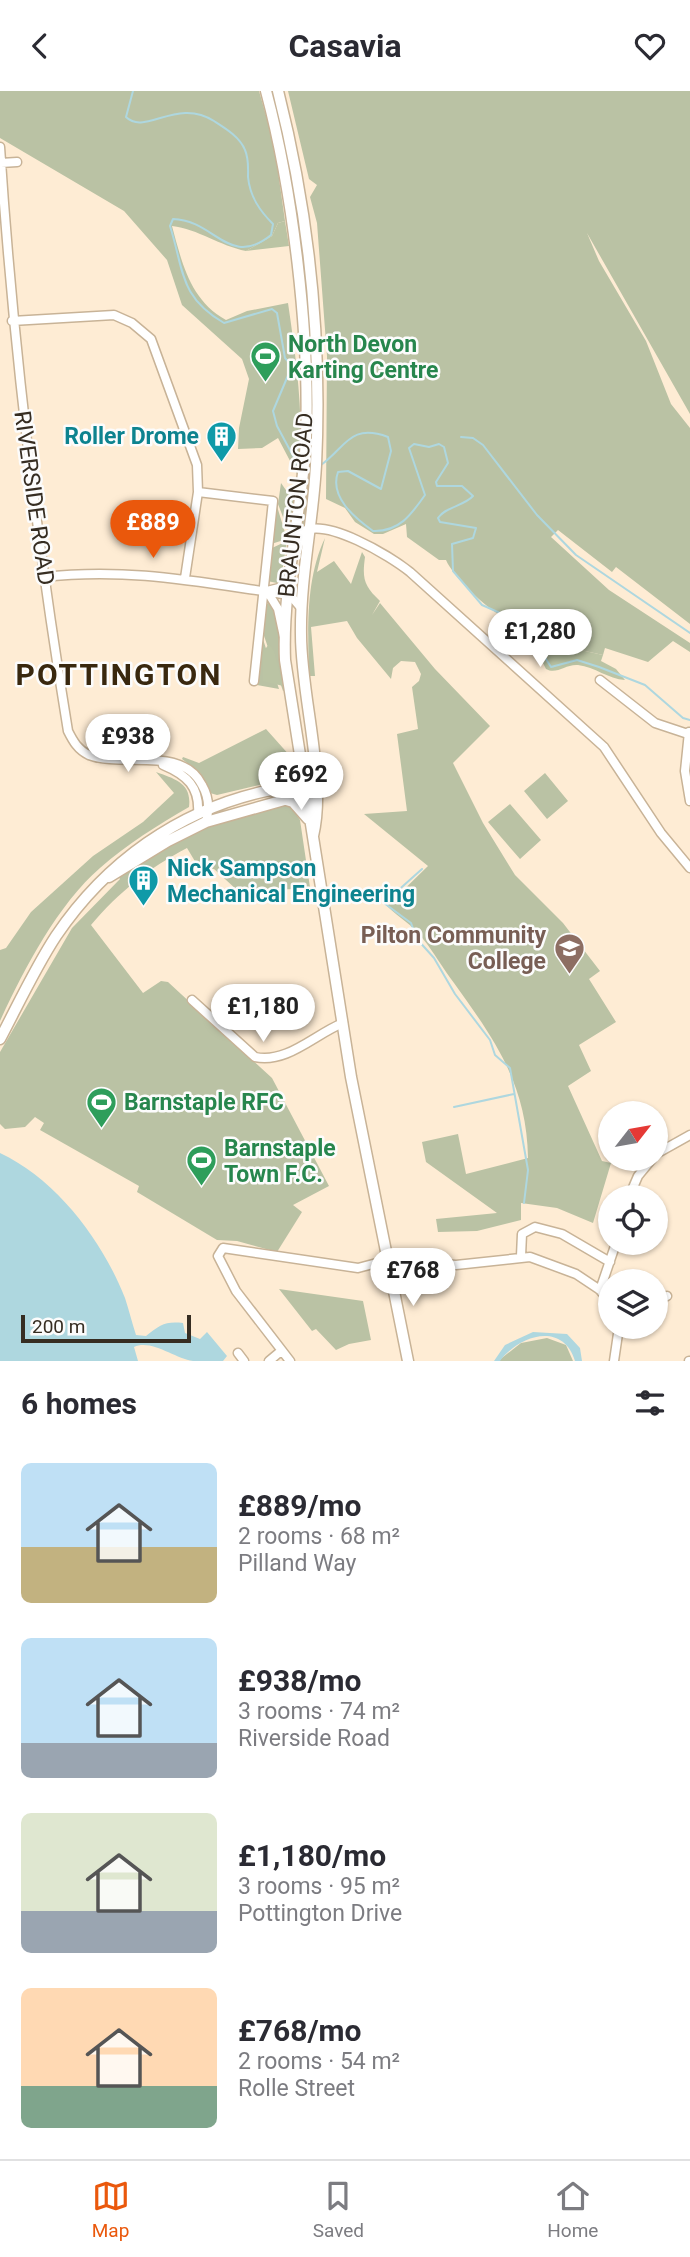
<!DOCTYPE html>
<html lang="en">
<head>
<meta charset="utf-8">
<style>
	body { margin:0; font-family:Roboto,sans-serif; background:#f7f7f7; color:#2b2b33; height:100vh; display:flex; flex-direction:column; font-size:26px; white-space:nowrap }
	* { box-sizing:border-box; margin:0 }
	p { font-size:23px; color:#7c7c81 }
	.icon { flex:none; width:38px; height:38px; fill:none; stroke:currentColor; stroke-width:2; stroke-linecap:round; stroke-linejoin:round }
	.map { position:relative; height:1270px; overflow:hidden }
	.sheet { display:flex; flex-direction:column; background:#fff; flex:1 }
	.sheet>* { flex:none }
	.needle { width:46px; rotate:59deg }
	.tools { position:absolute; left:598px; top:1010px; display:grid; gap:14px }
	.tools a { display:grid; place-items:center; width:70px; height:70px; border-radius:50%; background:#fff; box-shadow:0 2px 5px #0004; font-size:35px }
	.scale { position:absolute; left:21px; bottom:18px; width:170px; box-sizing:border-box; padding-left:7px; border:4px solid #362d22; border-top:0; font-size:19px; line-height:24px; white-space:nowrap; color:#362d22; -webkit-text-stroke:5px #fcfcfc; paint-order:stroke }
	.price { position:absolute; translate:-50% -60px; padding:0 16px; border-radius:24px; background:#fff; color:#222; font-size:23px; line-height:46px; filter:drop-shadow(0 2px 4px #0008) }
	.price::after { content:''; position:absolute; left:50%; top:42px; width:21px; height:16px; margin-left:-10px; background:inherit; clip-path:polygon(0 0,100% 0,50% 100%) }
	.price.on { background:#ea580c; color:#fff }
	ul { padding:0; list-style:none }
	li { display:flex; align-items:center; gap:21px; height:175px; padding:0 21px }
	li span { display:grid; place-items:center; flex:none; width:196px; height:140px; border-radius:10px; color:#555 }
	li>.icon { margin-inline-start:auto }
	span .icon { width:84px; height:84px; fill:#fffc; stroke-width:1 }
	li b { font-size:30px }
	h2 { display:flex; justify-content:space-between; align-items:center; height:84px; padding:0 21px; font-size:30px }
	header { display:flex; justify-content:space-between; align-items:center; height:91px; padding:0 21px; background:#fff; font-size:32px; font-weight:700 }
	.tab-bar { display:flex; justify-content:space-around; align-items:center; height:98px; border-top:2px solid #e1e1e2; background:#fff; font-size:19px; color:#7c7c81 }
	.tab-bar a { display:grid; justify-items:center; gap:4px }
	.tab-bar .on { color:#ea580c }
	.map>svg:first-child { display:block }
	.green { fill:#bac2a4 }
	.forest { fill:#bbc4a4 }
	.water { fill:#aed7df }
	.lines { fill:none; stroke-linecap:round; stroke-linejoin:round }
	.stream { stroke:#aed7df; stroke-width:2 }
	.minor-casing { stroke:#c8b397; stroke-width:11 }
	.major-casing { stroke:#c8b397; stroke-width:13 }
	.minor { stroke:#fff; stroke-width:8 }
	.major { stroke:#fff; stroke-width:10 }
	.labels { text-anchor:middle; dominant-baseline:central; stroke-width:5; stroke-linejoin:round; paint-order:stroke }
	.leisure-label { font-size:23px; font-weight:bold; fill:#27864d; stroke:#fcfcfc; text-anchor:start }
	.culture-label { font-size:23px; font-weight:bold; fill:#0d838f; stroke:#fcfcfc; text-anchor:end }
	.street-label { font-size:23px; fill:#362d22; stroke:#fcfcfc }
	.education-label { font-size:23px; font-weight:bold; fill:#785e54; stroke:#fcfcfc; text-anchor:end }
	.district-label { font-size:30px; font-weight:bold; letter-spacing:2px; fill:#39280f; stroke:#fcfcfc }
</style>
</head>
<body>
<header><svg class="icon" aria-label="back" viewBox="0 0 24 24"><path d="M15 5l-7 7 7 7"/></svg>Casavia<svg class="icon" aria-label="heart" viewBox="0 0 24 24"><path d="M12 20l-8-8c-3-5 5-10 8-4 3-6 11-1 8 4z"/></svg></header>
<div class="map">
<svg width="690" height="1270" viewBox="0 0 690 1270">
	<rect width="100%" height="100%" fill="#feecd4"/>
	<!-- green -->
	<path class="green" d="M0,0H259L274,52L285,130L278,132L272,145L246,160C220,155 198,138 172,135C182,172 190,209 226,229L247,220L288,212C297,274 304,324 299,387L278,347L262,357L238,358L239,337L249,288L242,268L182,214L167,169L124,120L0,47Z
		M288,0H690V323L587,142L599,170L646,250L671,313L690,337V533L616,476L612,481L558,439L551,446L609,499L690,552V561L673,550L648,571L605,557L603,564L558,554L540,533L522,520L510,528C493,525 453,486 446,469H439L407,446L406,433L383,443H374L355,431L345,417L326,408L327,265L317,132L310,106L317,94L309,88Z
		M306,379H312L308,433L300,438Z
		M281,392L290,405L297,407L288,439L278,413Z
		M276,412L287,448L271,453Z
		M325,447L317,481L334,470L351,493L362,461L365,466C362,488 364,495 380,510L372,524L380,512L435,578L490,635L453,672L483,732L515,784L563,832L600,880L589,888L616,931L579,954L591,980L568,995L602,1070L611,1072L593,1132L557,1117L521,1112V1129L477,1140L438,1141L436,1128L497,1122L426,1071L422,1051L458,1043L466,1083L528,1067C527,994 495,949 454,892C443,878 434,861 423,848C413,834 399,827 387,815L428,775L364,723L407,720L397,643L418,638L412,596L419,590L421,583L415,571L401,570L393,577L391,588L357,547L347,530L311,536L315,585H309C308,540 305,489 325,447Z
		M287,450L281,488L277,492L267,490L272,457Z
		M270,511C281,530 281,575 286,599L283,600L262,539L265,514Z
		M261,542L279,598L257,594Z
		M266,638L291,666L295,658L290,681L280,689L217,704L210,702L200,682L182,668L183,666L199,672Z
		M156,681C175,688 192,692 189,716C158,734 127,753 100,777C58,813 23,880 0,930V859L6,857L31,821L93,765L143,731L174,702Z
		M545,682L568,710L547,728L524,700Z
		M280,712L294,715V720L300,729L312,810L308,814L304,798L237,799L214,778L199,777L187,757C149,777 119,801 91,834L143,902L161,890L168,891L272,987L329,1095L293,1114L302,1121L277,1161L237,1150L217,1149L137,1101L139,1095L40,1039L44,1032L35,1026L25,1036L5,1038L0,1033V961L72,837L120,788L118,785L198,737Z
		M510,713L541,749L520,768L488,731Z
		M279,1198L363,1210L371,1249L349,1253L336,1259L316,1238L312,1240Z
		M547,1247L566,1254L573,1270H498L521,1252Z"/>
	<!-- forest -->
	<path class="forest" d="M285,130L289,155L246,160L272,145L278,132Z
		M522,520L540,533L558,554L603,564L601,570L616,578L625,589C608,588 595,576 578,574C565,573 557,584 546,578L524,534L510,528Z
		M269,553L274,560L283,595L263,590V561Z"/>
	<!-- water -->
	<path class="water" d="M0,1062C57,1089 102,1149 125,1207C129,1219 132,1232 136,1244L146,1245C160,1234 165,1230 183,1232L185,1242L200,1248L207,1241L227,1265L223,1270C213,1270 203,1270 193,1270C175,1268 152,1248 134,1256L138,1270H0Z
		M533,1241L567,1243L580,1257L582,1270H575C563,1230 519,1244 500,1270H494L505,1254Z"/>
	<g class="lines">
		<!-- stream -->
		<path class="stream" d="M133,0L126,26C145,45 177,6 214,30C225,37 240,46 245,59C249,68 248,77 248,86C250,106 260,120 273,133L271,144C229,178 215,129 173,128L170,135C184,179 179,206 224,232L272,218L277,222L285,267L292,275L273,320L277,335L298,374
			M461,346L473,347L483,354L537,424L576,464L690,542
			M321,374C346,356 350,332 388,346L391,360L381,398L348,380L338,381C329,406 355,427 373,440C399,441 411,424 425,404L409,357L414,353L429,356L439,353L444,356L448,372L436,391L437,395H462L473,405C464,415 445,416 438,427L440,431L476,437L473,447L452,453L453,480L482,514L523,532L551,576L577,569L599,576L645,594L683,627L690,629
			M422,778L384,812L411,832L417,848L434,867L455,903L490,949L495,964L510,977L528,1079L524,1112
			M454,1016L514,1003"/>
		<defs>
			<path id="minor" d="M0,56C13,252 36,446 68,640C73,650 78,659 89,664C123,677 182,654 202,694C209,706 210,717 206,731
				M1,72L17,71
				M12,230L114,224L132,232L151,248L197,374L198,401L185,487
				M198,401L273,410L254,590
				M297,461L302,441C326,426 390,465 410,481L604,656L661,742L690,777
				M43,486C132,476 203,492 290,504L301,517
				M284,546L278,518L267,500L279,497L288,489
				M600,589L655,632L688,643
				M689,641L685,680L690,710
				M163,674C187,684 200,696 198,723
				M192,909L255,966C287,973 315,943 343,932
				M656,1063L690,1044
				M629,1106L638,1085L652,1068
				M521,1165L522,1143L535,1136L562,1143L610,1171
				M600,1199L616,1152
				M656,1209L667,1205
				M238,1262L244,1270
				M269,1270L281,1260
				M290,1270L236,1200L218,1165L223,1157L358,1177L388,1169L456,1174L530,1166L576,1183L600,1199L611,1213
				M614,1270L619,1236
				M689,1270H690"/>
			<path id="major" d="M266,0C293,101 310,243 306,348C302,422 282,495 285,569L351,986L408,1270
				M278,0C309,122 322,249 316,374C313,431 300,487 301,544C301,606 327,687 313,745
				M278,696L293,687L300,672
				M283,708L293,711L308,728
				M109,786L168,750L206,731L309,702
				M0,948C18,914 35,877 56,845C106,771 179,719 266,700C280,697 295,697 309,694"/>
		</defs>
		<!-- minor casing -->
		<use href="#minor" class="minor-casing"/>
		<!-- major casing -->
		<use href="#major" class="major-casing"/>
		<!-- minor -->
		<use href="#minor" class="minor"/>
		<!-- major -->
		<use href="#major" class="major"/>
	</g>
	<!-- icons -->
	<defs>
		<symbol id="stadium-pin" viewBox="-11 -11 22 30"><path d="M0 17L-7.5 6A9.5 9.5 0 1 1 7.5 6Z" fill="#2e9e5b" stroke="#fcfcfc"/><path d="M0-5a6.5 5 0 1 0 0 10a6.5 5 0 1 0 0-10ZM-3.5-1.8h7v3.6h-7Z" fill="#fff"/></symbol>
		<symbol id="building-pin" viewBox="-11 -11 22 30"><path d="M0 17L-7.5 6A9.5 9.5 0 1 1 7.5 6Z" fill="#0f9aa8" stroke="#fcfcfc"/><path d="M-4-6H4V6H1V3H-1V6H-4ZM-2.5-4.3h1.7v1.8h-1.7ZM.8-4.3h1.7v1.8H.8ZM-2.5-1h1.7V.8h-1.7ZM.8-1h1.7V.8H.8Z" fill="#fff"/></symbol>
		<symbol id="school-pin" viewBox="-11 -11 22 30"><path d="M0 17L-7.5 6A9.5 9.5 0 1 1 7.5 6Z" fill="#8d6e63" stroke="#fcfcfc"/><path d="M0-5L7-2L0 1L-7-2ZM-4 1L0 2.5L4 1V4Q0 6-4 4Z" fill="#fff"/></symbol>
	</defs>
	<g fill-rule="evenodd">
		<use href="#stadium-pin" x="248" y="248" width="35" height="47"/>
		<use href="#building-pin" x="204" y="328" width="35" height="47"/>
		<use href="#building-pin" x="126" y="772" width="35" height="47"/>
		<use href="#school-pin" x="552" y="840" width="35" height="47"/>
		<use href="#stadium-pin" x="84" y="994" width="35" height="47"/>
		<use href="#stadium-pin" x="184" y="1052" width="35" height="47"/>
	</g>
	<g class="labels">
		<!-- leisure labels -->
		<g class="leisure-label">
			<text x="288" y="253">North Devon<tspan x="288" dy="26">Karting Centre</tspan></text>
			<text x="124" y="1011">Barnstaple RFC</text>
			<text x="224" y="1057">Barnstaple<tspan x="224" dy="26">Town F.C.</tspan></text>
		</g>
		<!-- culture labels -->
		<g class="culture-label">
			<text x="199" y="345">Roller Drome</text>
			<text x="167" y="777" text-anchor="start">Nick Sampson<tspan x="167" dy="26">Mechanical Engineering</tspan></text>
		</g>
		<!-- street labels -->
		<g class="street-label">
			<text transform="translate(34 407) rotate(82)">RIVERSIDE ROAD</text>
			<text transform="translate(296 414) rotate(-84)">BRAUNTON ROAD</text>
		</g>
		<!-- education labels -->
		<g class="education-label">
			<text x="546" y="844">Pilton Community<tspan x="546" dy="26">College</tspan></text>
		</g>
		<!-- district labels -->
		<g class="district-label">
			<text x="119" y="583">POTTINGTON</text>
		</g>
	</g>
</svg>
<div class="tools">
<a><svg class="needle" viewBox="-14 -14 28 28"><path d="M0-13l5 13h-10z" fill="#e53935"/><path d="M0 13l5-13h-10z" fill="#7c7c81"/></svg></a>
<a><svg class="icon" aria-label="locate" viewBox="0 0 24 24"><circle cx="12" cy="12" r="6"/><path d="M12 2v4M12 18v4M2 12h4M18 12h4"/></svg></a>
<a><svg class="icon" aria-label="layers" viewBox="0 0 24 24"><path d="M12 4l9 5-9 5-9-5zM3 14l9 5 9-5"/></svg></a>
</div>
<div class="scale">200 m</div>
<b class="price on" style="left:153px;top:469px">£889</b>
<b class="price" style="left:540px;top:578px">£1,280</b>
<b class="price" style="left:128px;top:683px">£938</b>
<b class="price" style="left:301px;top:721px">£692</b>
<b class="price" style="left:263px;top:953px">£1,180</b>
<b class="price" style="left:413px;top:1217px">£768</b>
</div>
<section class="sheet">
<h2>6 homes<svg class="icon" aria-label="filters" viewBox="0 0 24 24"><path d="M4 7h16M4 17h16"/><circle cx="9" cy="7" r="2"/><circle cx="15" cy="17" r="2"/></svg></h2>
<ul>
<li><span style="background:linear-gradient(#bfe0f5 60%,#c2b280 0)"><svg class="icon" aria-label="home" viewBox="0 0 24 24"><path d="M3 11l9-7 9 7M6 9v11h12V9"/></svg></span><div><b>£889/mo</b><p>2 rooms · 68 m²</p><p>Pilland Way</p></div></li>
<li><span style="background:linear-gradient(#bfe0f5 75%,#9aa5b1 0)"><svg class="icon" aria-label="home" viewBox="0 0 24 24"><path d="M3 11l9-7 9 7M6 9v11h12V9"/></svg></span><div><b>£938/mo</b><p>3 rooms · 74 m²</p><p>Riverside Road</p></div></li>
<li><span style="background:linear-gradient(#dfe7d0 70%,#9aa5b1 0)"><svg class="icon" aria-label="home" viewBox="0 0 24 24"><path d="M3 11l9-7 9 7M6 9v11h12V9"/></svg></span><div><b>£1,180/mo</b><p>3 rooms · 95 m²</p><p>Pottington Drive</p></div></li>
<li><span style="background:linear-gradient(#ffd9b3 70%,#7fa58c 0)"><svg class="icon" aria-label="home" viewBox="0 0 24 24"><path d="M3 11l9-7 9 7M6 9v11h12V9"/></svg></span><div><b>£768/mo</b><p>2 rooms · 54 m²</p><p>Rolle Street</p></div></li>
</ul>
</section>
<nav class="tab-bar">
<a class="on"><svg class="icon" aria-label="map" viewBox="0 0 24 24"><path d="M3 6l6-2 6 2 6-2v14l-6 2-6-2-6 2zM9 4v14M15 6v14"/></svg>Map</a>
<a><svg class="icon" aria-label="saved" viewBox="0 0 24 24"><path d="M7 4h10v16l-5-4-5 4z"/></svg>Saved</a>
<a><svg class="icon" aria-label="home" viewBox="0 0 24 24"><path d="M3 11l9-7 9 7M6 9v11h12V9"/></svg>Home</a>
</nav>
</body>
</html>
